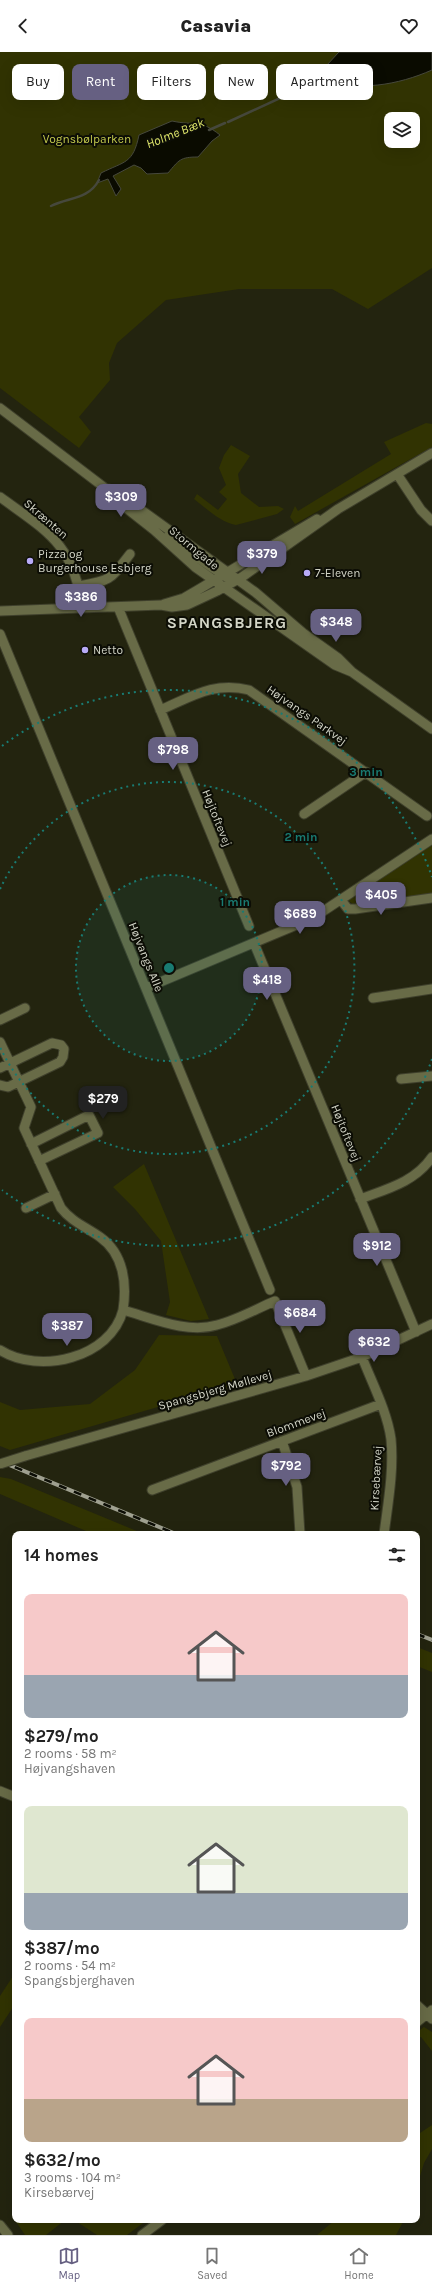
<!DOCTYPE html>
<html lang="en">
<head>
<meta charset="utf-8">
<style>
	body { margin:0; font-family:Karla,sans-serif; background:#f2f2f2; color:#222; height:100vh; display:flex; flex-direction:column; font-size:15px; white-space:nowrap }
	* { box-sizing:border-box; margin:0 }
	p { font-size:13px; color:#767676 }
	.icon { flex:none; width:22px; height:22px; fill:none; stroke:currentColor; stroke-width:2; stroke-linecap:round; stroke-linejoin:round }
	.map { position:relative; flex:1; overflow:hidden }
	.details { position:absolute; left:12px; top:1479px; width:408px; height:692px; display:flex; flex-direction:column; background:#fff; border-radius:8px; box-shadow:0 4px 16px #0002 }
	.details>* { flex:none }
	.top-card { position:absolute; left:12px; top:12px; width:408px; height:36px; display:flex; gap:8px }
	.fabs { position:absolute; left:384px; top:60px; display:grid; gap:8px }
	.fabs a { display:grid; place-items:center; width:36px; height:36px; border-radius:8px; background:#fff; box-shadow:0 4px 16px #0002; font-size:20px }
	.price { position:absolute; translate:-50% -34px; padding:0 9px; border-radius:8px; background:#666082; color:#fff; font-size:13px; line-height:26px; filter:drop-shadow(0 1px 2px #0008) }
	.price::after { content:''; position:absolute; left:50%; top:24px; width:12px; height:9px; margin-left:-6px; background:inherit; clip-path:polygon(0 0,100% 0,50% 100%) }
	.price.active { background:#222; color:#fff }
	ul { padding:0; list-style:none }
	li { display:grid; align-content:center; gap:8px; height:212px; padding:0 12px }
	li span { display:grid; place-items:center; height:124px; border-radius:8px; color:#555 }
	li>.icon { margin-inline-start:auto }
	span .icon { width:72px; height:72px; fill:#fffc; stroke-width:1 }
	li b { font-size:17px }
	h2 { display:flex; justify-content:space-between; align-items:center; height:48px; padding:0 12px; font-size:17px }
	.tag { padding:0 14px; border-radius:8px; background:#fff; box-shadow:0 4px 16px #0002; font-size:14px; line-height:36px }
	.tag.active { background:#666082; color:#fff }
	header { display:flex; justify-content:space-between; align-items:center; height:52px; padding:0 12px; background:#fff; font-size:18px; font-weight:800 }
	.menu { display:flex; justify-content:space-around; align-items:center; height:56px; border-top:1px solid #e0e0e0; background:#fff; font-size:11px; color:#767676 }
	.menu a { display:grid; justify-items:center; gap:2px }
	.menu .active { color:#666082 }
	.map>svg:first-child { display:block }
	.green { fill:#313302; fill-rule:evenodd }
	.water { fill:#0a0b00; stroke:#46483c }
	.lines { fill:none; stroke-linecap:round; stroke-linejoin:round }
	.stream { stroke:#46483c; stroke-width:2.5 }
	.minor-casing { stroke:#3f402c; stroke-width:11 }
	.minor { stroke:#686b47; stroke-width:9 }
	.rail-casing { stroke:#9fa090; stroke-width:4 }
	.rail { stroke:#0c0d05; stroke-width:2.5; stroke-dasharray:8; stroke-linecap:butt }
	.minor-bridge-casing { stroke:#3f402c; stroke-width:11; stroke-linecap:butt }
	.minor-bridge { stroke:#686b47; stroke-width:9 }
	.ring { fill:none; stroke:#197b72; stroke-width:2; stroke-dasharray:2 4 }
	.poi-dot { fill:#b8abf7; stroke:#0c0d05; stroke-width:1.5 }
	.labels { text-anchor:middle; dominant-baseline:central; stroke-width:4; stroke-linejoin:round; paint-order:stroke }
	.park-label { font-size:12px; fill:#c4ca4e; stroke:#0c0d05 }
	.street-label { font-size:12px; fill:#d3d5c7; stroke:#0c0d05 }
	.poi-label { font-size:12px; fill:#d3d5c7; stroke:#0c0d05; text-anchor:start }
	.water-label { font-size:13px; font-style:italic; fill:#dfe66b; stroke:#0c0d05 }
	.district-label { font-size:16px; font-weight:bold; letter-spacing:1px; fill:#d3d5c7; stroke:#0c0d05 }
	.centre { fill:#197b72; stroke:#0c0d05; stroke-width:2 }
	.ring-label { font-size:12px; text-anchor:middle; font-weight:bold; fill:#197b72; stroke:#0c0d05; stroke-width:4; stroke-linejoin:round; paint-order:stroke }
</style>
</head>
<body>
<header><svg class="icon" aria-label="back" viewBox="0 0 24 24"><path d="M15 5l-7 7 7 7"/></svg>Casavia<svg class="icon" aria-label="heart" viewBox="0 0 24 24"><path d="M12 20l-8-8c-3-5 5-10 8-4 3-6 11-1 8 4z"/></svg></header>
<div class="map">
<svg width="432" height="2183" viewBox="0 0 432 2183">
	<rect width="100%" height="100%" fill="#23240f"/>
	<!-- green -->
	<path class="green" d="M0,0H432V216L368,257L332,237H239L166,248L117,291L109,311L110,328L79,365L91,380L79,396L0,336ZM391,67H413V89H391Z
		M426,371L432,372V395L295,472L290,465L295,454L298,459L391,402L384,390Z
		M231,393L250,404L238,422L241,441L259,455L278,454L284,457L277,462L236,473C220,470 207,457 194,447L197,442L218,458L227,447L219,440L226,433L219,416L224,403Z
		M432,793V842L354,853L348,848Z
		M144,1112L209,1267L191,1269L166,1263L170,1250L161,1189L135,1157L113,1135Z
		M159,1283L217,1284L237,1332L10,1398L0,1394V1350L20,1358L90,1352L135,1318Z
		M0,1425L11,1427L144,1482H93L0,1442Z
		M417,1595L432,1601V1620L417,1614Z
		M15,1921V1952L0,1975V1944Z
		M424,1975L432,1980V1999L421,1985L417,1986V1980Z
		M432,2073V2097L424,2111L417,2134V2083Z
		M15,2161V2168H65L46,2183H25L12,2164Z
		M74,2168H147L127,2183H97Z
		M335,2168H404L396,2183H317Z"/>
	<!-- water -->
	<path class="water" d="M339,0H432V18C398,33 358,40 323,27L326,14Z
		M172,69C195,74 200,67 220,83L212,89L198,105C180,105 179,108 168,121L147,122L141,116L134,113L113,124L121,137L116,144L108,127L97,131L101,121C125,109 133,112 139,83Z"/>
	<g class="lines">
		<!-- stream -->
		<path class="stream" d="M228,70L317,29
			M209,78L225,71
			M51,154C69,145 88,148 99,128"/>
		<defs>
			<path id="minor" d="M0,356L105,436L116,448L154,478L195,515L335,613L352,620
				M397,422L421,458L432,469
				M109,437L119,442L255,540L303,581L338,606L352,620L432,677
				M0,445C48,480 74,492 82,556
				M167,485L226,525
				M79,534C112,528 110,528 130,502
				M164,552L184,546L196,539L317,467
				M118,555L249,874
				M0,559L161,553L172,555L187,553L217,539L242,525L338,457L432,401
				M0,582L270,1238
				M160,658C191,645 214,629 249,638L427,764
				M304,762L366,720
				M341,848L348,857H355L432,846
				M254,891L416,1280
				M146,936L313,866L432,787
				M373,946L432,937
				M0,968L25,956
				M0,990L31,1055L24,1076L61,1156C72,1170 86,1175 100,1185C124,1202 127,1232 123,1258C152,1266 187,1282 217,1273C237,1268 256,1257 275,1249L306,1324
				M0,1016L52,991L61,993L64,997L63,1005L60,1010L8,1035L0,1033
				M401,1027L432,1024
				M31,1092L89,1063L98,1081L39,1109
				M360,1147C387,1137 415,1130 432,1105
				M26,1156L55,1142
				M0,1298C39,1323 111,1306 123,1258
				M362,1305C372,1331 387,1359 391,1387C394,1418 388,1451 384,1482
				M282,1389L297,1435L300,1482
				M25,1404L306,1324L362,1305L432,1272
				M152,1438L381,1352
				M0,1739L15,1745
				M417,1953L432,1967
				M417,1970L432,1958
				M0,2173L8,2183
				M142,2183L162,2168"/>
		</defs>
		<!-- minor casing -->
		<use href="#minor" class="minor-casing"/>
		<!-- minor -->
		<use href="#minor" class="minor"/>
		<defs>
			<path id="rail" d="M0,1409L176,1482
				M417,1582L432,1588"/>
		</defs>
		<!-- rail casing -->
		<use href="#rail" class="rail-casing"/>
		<!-- rail -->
		<use href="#rail" class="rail"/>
		<defs>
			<path id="minor-bridge" d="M0,1412L25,1404"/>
		</defs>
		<!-- minor-bridge casing -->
		<use href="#minor-bridge" class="minor-bridge-casing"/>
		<!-- minor-bridge -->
		<use href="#minor-bridge" class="minor-bridge"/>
	</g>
	<!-- distance rings -->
	<circle cx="169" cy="916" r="93" fill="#197b72" fill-opacity=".12"/>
	<g class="ring">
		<circle cx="169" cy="916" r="93"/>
		<path d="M0 837A186 186 0 1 1 0 995"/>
		<path d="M432 1007A278 278 0 0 1 2 1138M2 694A278 278 0 0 1 432 825"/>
	</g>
	<!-- markers -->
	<g class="poi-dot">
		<circle cx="30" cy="509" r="4"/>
		<circle cx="307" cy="521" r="4"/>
		<circle cx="85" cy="598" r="4"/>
	</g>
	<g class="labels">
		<!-- park labels -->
		<g class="park-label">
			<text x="87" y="87">Vognsbølparken</text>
		</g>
		<!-- street labels -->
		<g class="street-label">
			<text transform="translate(46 467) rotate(41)">Skrænten</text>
			<text transform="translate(194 496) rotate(40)">Stormgade</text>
			<text transform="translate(307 663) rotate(35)">Højvangs Parkvej</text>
			<text transform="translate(217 766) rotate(68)">Højtoftevej</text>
			<text transform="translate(146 905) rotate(68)">Højvangs Alle</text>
			<text transform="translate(346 1081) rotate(68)">Højtoftevej</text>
			<text transform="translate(215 1338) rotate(-16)">Spangsbjerg Møllevej</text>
			<text transform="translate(296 1371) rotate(-20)">Blommevej</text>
			<text transform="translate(376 1426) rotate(-87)">Kirsebærvej</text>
		</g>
		<!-- poi labels -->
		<g class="poi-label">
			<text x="38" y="502">Pizza og<tspan x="38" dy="14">Burgerhouse Esbjerg</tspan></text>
			<text x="315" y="521">7-Eleven</text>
			<text x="93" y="598">Netto</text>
		</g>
		<!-- water labels -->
		<g class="water-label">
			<text transform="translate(175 81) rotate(-22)">Holme Bæk</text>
		</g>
		<!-- district labels -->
		<g class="district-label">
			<text x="227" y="570">SPANGSBJERG</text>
		</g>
	</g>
	<circle cx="169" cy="916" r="6" class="centre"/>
	<g class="ring-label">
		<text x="366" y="724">3 min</text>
		<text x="301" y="789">2 min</text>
		<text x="235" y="854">1 min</text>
	</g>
</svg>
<div class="fabs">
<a><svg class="icon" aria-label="layers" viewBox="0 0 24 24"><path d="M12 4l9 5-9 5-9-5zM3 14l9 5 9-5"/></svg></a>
</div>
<b class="price" style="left:121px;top:466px">$309</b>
<b class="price" style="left:262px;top:523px">$379</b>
<b class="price" style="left:81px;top:566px">$386</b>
<b class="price" style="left:336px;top:591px">$348</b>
<b class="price" style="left:173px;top:719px">$798</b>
<b class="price" style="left:381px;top:864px">$405</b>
<b class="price" style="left:300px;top:883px">$689</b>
<b class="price" style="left:267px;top:949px">$418</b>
<b class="price active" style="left:103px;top:1068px">$279</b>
<b class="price" style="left:377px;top:1215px">$912</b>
<b class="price" style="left:300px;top:1282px">$684</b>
<b class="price" style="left:67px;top:1295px">$387</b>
<b class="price" style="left:374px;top:1311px">$632</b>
<b class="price" style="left:286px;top:1435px">$792</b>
<div class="top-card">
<a class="tag">Buy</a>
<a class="tag active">Rent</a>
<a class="tag">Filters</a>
<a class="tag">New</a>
<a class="tag">Apartment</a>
</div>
<section class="details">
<h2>14 homes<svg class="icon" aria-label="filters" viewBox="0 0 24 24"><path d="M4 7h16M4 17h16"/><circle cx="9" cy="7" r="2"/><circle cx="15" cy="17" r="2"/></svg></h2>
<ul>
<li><span style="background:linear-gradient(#f6c9c9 65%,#9aa5b1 0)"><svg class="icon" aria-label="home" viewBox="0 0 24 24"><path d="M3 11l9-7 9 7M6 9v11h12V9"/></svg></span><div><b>$279/mo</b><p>2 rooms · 58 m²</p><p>Højvangshaven</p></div></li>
<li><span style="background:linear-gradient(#dfe7d0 70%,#9aa5b1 0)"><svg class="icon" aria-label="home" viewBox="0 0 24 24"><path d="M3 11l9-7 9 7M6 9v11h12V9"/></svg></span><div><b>$387/mo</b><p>2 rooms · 54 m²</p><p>Spangsbjerghaven</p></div></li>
<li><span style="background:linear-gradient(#f6c9c9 65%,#b9a48a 0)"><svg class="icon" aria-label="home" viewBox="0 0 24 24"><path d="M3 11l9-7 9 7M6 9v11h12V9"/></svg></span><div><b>$632/mo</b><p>3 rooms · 104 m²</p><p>Kirsebærvej</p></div></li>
</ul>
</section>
</div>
<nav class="menu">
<a class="active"><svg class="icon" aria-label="map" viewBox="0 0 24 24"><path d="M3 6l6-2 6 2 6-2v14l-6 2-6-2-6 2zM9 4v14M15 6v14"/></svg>Map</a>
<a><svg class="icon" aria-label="saved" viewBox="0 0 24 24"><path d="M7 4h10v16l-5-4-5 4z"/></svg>Saved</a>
<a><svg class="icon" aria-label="home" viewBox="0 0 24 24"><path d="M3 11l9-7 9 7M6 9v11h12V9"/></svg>Home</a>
</nav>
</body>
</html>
